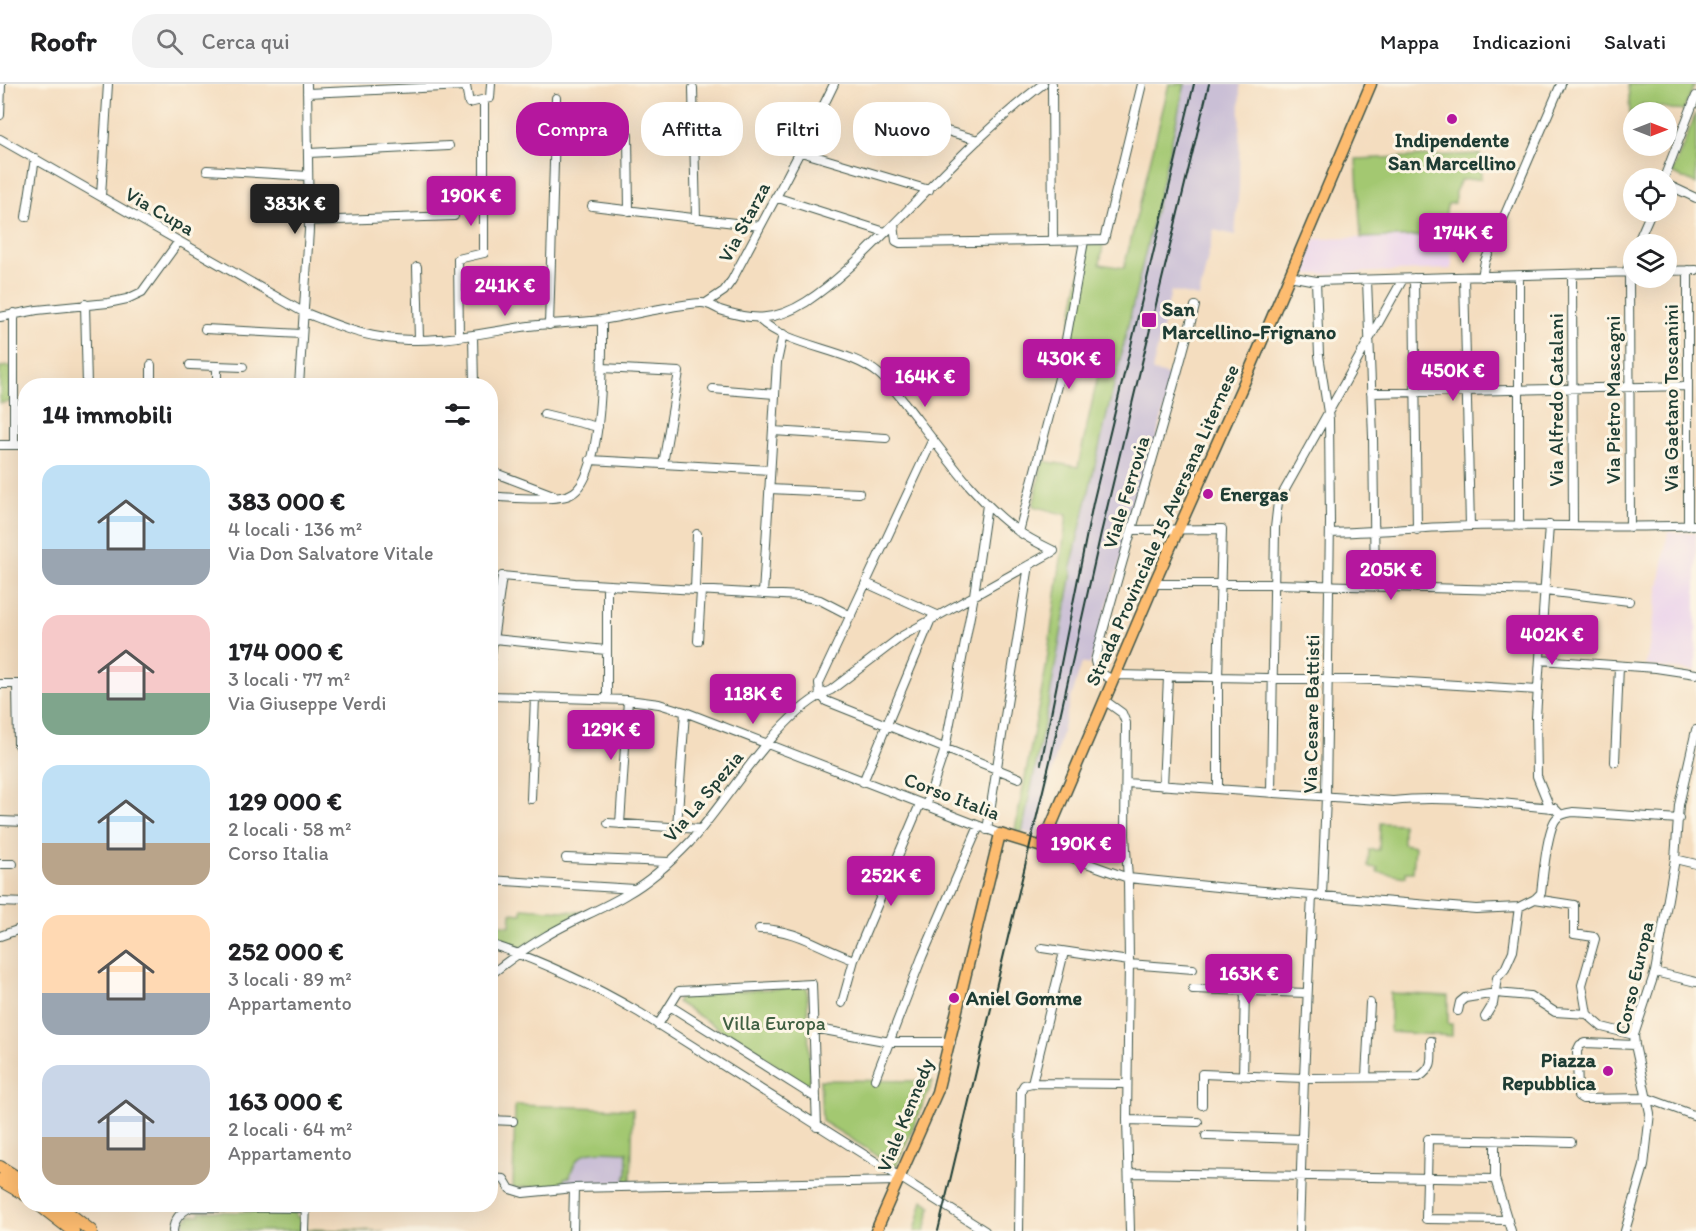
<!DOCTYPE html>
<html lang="it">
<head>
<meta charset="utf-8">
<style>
	body { margin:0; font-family:Itim,sans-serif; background:#f2f2f2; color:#202124; height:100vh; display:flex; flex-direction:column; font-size:22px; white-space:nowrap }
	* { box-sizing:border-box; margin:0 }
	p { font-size:20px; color:#757577 }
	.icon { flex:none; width:33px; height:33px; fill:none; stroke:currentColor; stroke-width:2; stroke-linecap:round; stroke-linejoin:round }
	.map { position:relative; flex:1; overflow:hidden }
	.drawer { position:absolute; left:18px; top:294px; width:480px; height:834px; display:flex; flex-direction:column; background:#fff; border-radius:24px; box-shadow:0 6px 24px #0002 }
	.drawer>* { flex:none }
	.guide { position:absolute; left:516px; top:18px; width:570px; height:54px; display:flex; gap:12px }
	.needle { width:39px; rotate:90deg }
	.controls { position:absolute; left:1623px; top:18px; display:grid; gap:12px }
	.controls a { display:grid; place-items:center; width:54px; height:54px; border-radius:50%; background:#fff; box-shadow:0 6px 24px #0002; font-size:30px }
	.price { position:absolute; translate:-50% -51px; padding:0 14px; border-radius:6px; background:#b5179e; color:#fff; font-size:20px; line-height:39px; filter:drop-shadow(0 2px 3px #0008) }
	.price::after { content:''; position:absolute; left:50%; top:36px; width:18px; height:14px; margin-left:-9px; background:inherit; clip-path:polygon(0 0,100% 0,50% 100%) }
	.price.active { background:#222; color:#fff }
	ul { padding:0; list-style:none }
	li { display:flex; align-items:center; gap:18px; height:150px; padding:0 24px }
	li span { display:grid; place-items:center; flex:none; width:168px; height:120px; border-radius:18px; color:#555 }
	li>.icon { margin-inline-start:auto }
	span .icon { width:72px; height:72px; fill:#fffc; stroke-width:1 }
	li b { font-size:26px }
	h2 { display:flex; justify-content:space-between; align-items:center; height:72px; padding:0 24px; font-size:26px }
	.chip { padding:0 21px; border-radius:24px; background:#fff; box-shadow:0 6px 24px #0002; font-size:21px; line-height:54px }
	.chip.active { background:#b5179e; color:#fff }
	header { display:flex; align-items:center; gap:36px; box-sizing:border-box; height:84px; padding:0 30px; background:#fff; border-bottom:2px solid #e0e0e0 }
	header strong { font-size:28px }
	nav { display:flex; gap:33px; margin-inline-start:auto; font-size:21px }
	.search { width:420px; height:54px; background:#f2f2f2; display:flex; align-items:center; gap:15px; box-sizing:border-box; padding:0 21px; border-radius:24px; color:#757577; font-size:22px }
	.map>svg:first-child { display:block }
	.built { fill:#ead1ec }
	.industrial { fill:#cabfd6 }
	.green { fill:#a3c871; stroke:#618252; stroke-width:1.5 }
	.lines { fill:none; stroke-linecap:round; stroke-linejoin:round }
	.minor-casing { stroke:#3f5549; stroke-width:10 }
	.major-casing { stroke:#3f5549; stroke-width:13 }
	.highway-casing { stroke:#3f5549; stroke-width:14 }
	.minor { stroke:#fff; stroke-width:8 }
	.major { stroke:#fdbc70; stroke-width:10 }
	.highway { stroke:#fdbc70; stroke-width:12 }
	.rail { stroke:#1f3d34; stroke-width:2 }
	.poi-dot { fill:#b5179e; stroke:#fcf5e5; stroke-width:2 }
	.labels { text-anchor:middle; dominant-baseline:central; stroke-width:6; stroke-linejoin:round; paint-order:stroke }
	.poi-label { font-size:20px; font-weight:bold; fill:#1f3d34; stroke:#fcf5e5; text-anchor:start }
	.street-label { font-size:20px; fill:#1f3d34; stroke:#fcf5e5 }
	.park-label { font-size:20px; fill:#406043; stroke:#fcf5e5 }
</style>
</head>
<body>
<header>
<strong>Roofr</strong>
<div class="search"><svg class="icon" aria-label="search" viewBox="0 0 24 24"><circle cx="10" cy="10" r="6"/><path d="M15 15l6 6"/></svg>Cerca qui</div>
<nav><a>Mappa</a><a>Indicazioni</a><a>Salvati</a></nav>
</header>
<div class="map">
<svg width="1696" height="1147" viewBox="0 0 1696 1147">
	<rect width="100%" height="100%" fill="#fcf5e5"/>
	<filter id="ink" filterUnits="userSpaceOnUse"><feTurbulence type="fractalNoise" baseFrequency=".0167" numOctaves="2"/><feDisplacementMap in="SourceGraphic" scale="12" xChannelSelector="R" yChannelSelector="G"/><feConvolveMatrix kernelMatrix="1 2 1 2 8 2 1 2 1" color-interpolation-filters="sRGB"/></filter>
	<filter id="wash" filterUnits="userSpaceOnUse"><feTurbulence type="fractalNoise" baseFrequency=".008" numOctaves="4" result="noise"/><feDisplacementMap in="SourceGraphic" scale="24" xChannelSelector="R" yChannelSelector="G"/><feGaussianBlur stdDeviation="1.35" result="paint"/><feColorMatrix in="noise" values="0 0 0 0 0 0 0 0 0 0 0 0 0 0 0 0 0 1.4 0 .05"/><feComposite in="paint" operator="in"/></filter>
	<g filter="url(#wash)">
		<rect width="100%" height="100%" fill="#f4ddbf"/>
		<!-- built -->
		<path class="built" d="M1429,152H1451L1452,185L1318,190H1309L1303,186L1315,155Z
			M1668,448L1696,449V587L1646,582Z"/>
		<!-- industrial -->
		<path class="industrial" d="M1185,0H1240L1239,103L1235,151L1214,146L1199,213L1171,207L1152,287L1174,293L1090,581L1082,579L1068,624L1036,752L1022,747L1048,622L1072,489L1071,483Z
			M587,1068H627V1090L624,1098L564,1101V1093L569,1094L571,1092L575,1076Z"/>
		<!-- green -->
		<path class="green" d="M1169,0H1185L1071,483L1072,489L1048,622L1022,749L1015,746L1046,584L1067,431L1033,422L1043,377L1078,383L1100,282L1064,276L1085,161H1103L1100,180L1124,184Z
			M1628,0H1695L1683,27L1643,20L1630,30Z
			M1696,29V100L1672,89Z
			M1480,70L1481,95L1461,96L1455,108V119L1448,120L1446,126L1445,146L1429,147V152L1361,154L1356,75Z
			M11,282V318L0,319V283Z
			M1380,739L1403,740V760L1415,762L1413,788H1406V793L1377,788L1378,784L1368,783L1369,766H1379Z
			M522,824L581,828L521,864L493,854L496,840L510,842L511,829L522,830Z
			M807,903L810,1003L677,918L682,910Z
			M1390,909L1448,912V940H1452V952L1390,948Z
			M820,996L933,997L896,1083L822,1037Z
			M515,1021L633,1025L631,1097L624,1098L627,1090V1068C599,1068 577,1060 570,1093L564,1094V1101L513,1104Z
			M923,1116L931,1122L925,1147H915Z
			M200,1127L296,1129V1133H300V1145L384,1147H185V1134H189V1131H200Z"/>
	</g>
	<g filter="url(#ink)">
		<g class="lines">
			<defs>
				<path id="minor" d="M1052,0L1053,156
					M693,4L696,135
					M307,9L466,2L469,19L490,14L491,0
					M0,31L1,0
					M923,40L978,56
					M628,51L629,127
					M0,55L303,228C329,238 353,249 380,253C430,262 480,249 529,242C553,239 577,239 601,236C634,231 666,222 700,219C708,218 713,223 720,226C753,237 776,237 806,218C835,199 861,173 885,149C936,98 985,44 1043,0
					M801,68L929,106
					M309,69L449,62
					M207,86L308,92
					M1664,94L1696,12
					M1666,100L1696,114
					M101,112L108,0
					M775,113L885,148
					M592,122L760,142
					M26,133L35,74
					M309,137L454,132
					M894,140L896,157L900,159L1104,156L1142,0
					M1637,160L1651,128
					M417,183L419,255
					M1666,187L1696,186
					M1626,188L1634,170
					M1629,188L1630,443
					M1572,190L1573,441
					M1289,192L1316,197L1634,188
					M1519,192V442
					M1464,193L1470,442
					M1482,193L1485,177L1561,0
					M1414,194L1417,446
					M1367,196L1373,353L1375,503
					M1316,197L1319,271L1329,335L1330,437L1326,712L1322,812
					M706,219L724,207L732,196C766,131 802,67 834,0
					M85,220L87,302
					M14,229V361
					M0,233L37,226L108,219L127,215L142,208L179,157
					M759,235C790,264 848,264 879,290C894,303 905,320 917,335C948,375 977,417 1018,447C1029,455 1042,461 1054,467
					M549,241L556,14
					M205,245L302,250
					M473,252L474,302
					M459,253L458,175L484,169V16
					M151,281V302
					M190,281L243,283
					M602,284L679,288L663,380
					M217,302V282
					M299,302L309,146L307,0
					M713,305L775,310
					M1371,309L1688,302
					M544,330L598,343
					M773,347L886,354
					M933,355L819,599L820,610L826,617L1019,694
					M0,361H26
					M590,376L770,386
					M490,387L553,411
					M769,405L859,409
					M490,412C508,414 553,417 569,411C605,398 602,269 602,236
					M1549,441L1536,633L1537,692L1550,724
					M1688,442V186
					M1132,446L1222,445L1218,594V705
					M1019,448L1059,294L1084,157
					M1330,449C1377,448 1424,443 1472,442C1546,440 1621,445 1696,441
					M866,499L937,531
					M1154,500H1275L1545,507L1629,517
					M607,501V615
					M695,506L697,450
					M763,510L777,278L783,250
					M494,555L606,566
					M698,557L701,507
					M1540,576L1656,584L1696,590
					M490,578L502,492L575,499L800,512L820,516L851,532
					M1115,591L1377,596L1538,606
					M1113,596C1103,591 1097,588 1095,577C1126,458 1165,341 1195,222
					M0,600H26
					M17,600L18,661
					M490,612L628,616L659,620L685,628L1000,750
					M1104,616L1122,629L1126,639L1125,751L1128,794L1129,877L1127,1036L1130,1147
					M1615,678L1619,582
					M863,698L931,535
					M1126,699L1393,717C1445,711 1502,720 1554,724L1561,731
					M1163,702L1168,593
					M1271,709L1275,444L1278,418L1403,195
					M531,715L535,613
					M926,722L945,665L974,511L987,421
					M0,737L26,738
					M608,739L700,745
					M620,740L628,616
					M677,743L685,628
					M987,746L1029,481
					M1042,763L1128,794L1217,803L1476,825L1519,823L1535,815L1541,809C1543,793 1547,746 1556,735C1560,730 1567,729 1573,728L1679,735
					M566,774L669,778
					M1675,775L1696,780
					M0,780H13
					M490,796L635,805
					M1535,815L1574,821V850L1594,853L1595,855L1582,901L1587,930L1602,943L1634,951
					M0,818L26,819
					M759,845C796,845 820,864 854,876
					M0,852L26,843
					M490,860C543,877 592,901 640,929L985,1147
					M1042,864L1129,877
					M1129,880L1193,885
					M1655,888L1696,898
					M490,891C508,877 527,863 546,852C572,836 601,826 627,810C650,797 671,778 690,758C729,715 778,628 831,606L902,552L1054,467
					M1193,905L1307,909
					M842,919L854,876L920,720
					M670,922L816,1014
					M1458,927L1460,918L1465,914L1496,909L1530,912L1555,928L1587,930
					M1485,933L1493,920L1497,894L1505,885L1513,867L1519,823
					M658,941L679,907L812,900L817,1043
					M813,944L890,958H951
					M1635,961L1585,959L1580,961L1577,967L1578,1012L1583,1015L1647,1014L1696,1032
					M1243,992L1245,907
					M1366,993L1370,919
					M875,995L922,873L979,742
					M1032,999L1064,868
					M1202,1021V990L1304,994L1419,993C1435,982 1431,975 1431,957
					M490,1036L513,1037
					M1127,1036L1198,1038
					M1206,1052L1302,1055
					M1495,1056V1095L1511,1147
					M1129,1089L1495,1095
					M490,1094L504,1095L510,1105L523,1109L574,1104L898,1097
					M1508,1136L1426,1135L1428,1055L1571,1058
					M173,1147C174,1135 180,1128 191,1123L306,1124
					M305,1147L306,1120
					M573,1147L574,1104
					M1019,1147L1021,1006L1024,1001L1032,999L1127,1000
					M1299,1147L1304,994L1312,811
					M1625,1147L1644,1082L1650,1029L1635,961L1634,951L1655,888L1675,775L1679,721L1696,646"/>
				<path id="major" d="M876,1147L937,1008L1000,750L1042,763L1154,500L1251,283L1371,0"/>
				<path id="highway" d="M0,1083L26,1099
					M0,1096L26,1111
					M38,1120L73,1147
					M57,1120L91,1147"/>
			</defs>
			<!-- minor casing -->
			<use href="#minor" class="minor-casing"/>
			<!-- major casing -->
			<use href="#major" class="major-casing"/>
			<!-- highway casing -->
			<use href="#highway" class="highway-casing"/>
			<!-- minor -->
			<use href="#minor" class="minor"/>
			<!-- major -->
			<use href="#major" class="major"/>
			<!-- highway -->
			<use href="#highway" class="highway"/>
			<!-- rail -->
			<path class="rail" d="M1041,680L1093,419L1194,0
				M938,1147L1050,677L1101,449L1209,0"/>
		</g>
	</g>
	<!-- markers -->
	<g class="poi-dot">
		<circle cx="1452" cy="35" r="6"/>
		<rect x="1141" y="228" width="16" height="16" rx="3"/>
		<circle cx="1208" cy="410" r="6"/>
		<circle cx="954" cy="914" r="6"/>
		<circle cx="1608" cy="987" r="6"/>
	</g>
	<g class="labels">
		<!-- poi labels -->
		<g class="poi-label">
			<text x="1452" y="56" text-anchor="middle">Indipendente<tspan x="1452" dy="23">San Marcellino</tspan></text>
			<text x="1162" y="225">San<tspan x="1162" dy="23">Marcellino-Frignano</tspan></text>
			<text x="1220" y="410">Energas</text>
			<text x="966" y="914">Aniel Gomme</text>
			<text x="1596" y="976" text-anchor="end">Piazza<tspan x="1596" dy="23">Repubblica</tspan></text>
		</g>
		<!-- street labels -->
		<g class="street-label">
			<text transform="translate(160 127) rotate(30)">Via Cupa</text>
			<text transform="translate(744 138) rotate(-62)">Via Starza</text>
			<text transform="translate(1671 314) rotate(-90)">Via Gaetano Toscanini</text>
			<text transform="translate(1556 316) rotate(-90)">Via Alfredo Catalani</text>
			<text transform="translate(1613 316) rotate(-90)">Via Pietro Mascagni</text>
			<text transform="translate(1126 408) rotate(-73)">Viale Ferrovia</text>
			<text transform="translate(1162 441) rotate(-66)">Strada Provinciale 15 Aversana Liternese</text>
			<text transform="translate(1311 630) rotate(-89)">Via Cesare Battisti</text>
			<text transform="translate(703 712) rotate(-50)">Via La Spezia</text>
			<text transform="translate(952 712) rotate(21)">Corso Italia</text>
			<text transform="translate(1634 894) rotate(-77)">Corso Europa</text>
			<text transform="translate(905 1031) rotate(-68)">Viale Kennedy</text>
		</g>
		<!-- park labels -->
		<g class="park-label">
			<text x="774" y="939">Villa Europa</text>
		</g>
	</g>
</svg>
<div class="controls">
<a><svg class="needle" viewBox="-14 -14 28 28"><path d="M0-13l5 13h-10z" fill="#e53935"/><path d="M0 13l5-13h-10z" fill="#757577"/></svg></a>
<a><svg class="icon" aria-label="locate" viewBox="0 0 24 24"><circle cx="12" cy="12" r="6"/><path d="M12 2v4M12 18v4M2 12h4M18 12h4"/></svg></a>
<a><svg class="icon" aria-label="layers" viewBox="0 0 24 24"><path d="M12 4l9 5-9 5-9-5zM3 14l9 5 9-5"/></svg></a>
</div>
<b class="price" style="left:471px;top:143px">190K €</b>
<b class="price active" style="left:295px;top:151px">383K €</b>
<b class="price" style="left:1463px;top:180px">174K €</b>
<b class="price" style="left:505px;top:233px">241K €</b>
<b class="price" style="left:1069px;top:306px">430K €</b>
<b class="price" style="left:1453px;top:318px">450K €</b>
<b class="price" style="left:925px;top:324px">164K €</b>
<b class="price" style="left:1391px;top:517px">205K €</b>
<b class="price" style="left:1552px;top:582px">402K €</b>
<b class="price" style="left:753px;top:641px">118K €</b>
<b class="price" style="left:611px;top:677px">129K €</b>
<b class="price" style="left:1081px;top:791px">190K €</b>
<b class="price" style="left:891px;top:823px">252K €</b>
<b class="price" style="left:1249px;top:921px">163K €</b>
<div class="guide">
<a class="chip active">Compra</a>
<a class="chip">Affitta</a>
<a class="chip">Filtri</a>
<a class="chip">Nuovo</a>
</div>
<section class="drawer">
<h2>14 immobili<svg class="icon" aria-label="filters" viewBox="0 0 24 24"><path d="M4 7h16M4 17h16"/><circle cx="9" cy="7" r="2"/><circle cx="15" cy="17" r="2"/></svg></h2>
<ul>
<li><span style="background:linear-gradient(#bfe0f5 70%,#9aa5b1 0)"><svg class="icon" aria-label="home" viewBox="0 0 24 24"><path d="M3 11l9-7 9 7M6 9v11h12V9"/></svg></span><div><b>383 000 €</b><p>4 locali · 136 m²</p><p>Via Don Salvatore Vitale</p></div></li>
<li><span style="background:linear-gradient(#f6c9c9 65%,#7fa58c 0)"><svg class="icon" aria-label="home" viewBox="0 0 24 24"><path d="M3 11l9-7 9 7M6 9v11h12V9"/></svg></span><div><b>174 000 €</b><p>3 locali · 77 m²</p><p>Via Giuseppe Verdi</p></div></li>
<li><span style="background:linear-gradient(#bfe0f5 65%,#b9a48a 0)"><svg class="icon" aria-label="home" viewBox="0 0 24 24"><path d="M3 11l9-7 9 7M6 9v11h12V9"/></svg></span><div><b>129 000 €</b><p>2 locali · 58 m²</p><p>Corso Italia</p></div></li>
<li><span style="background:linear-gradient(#ffd9b3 65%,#9aa5b1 0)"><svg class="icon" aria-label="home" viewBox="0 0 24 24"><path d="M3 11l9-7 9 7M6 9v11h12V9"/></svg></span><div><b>252 000 €</b><p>3 locali · 89 m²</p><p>Appartamento</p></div></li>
<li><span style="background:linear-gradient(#c9d6e8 60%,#b9a48a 0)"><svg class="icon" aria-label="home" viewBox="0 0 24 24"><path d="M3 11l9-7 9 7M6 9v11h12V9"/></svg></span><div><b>163 000 €</b><p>2 locali · 64 m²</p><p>Appartamento</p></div></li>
</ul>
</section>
</div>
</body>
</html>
